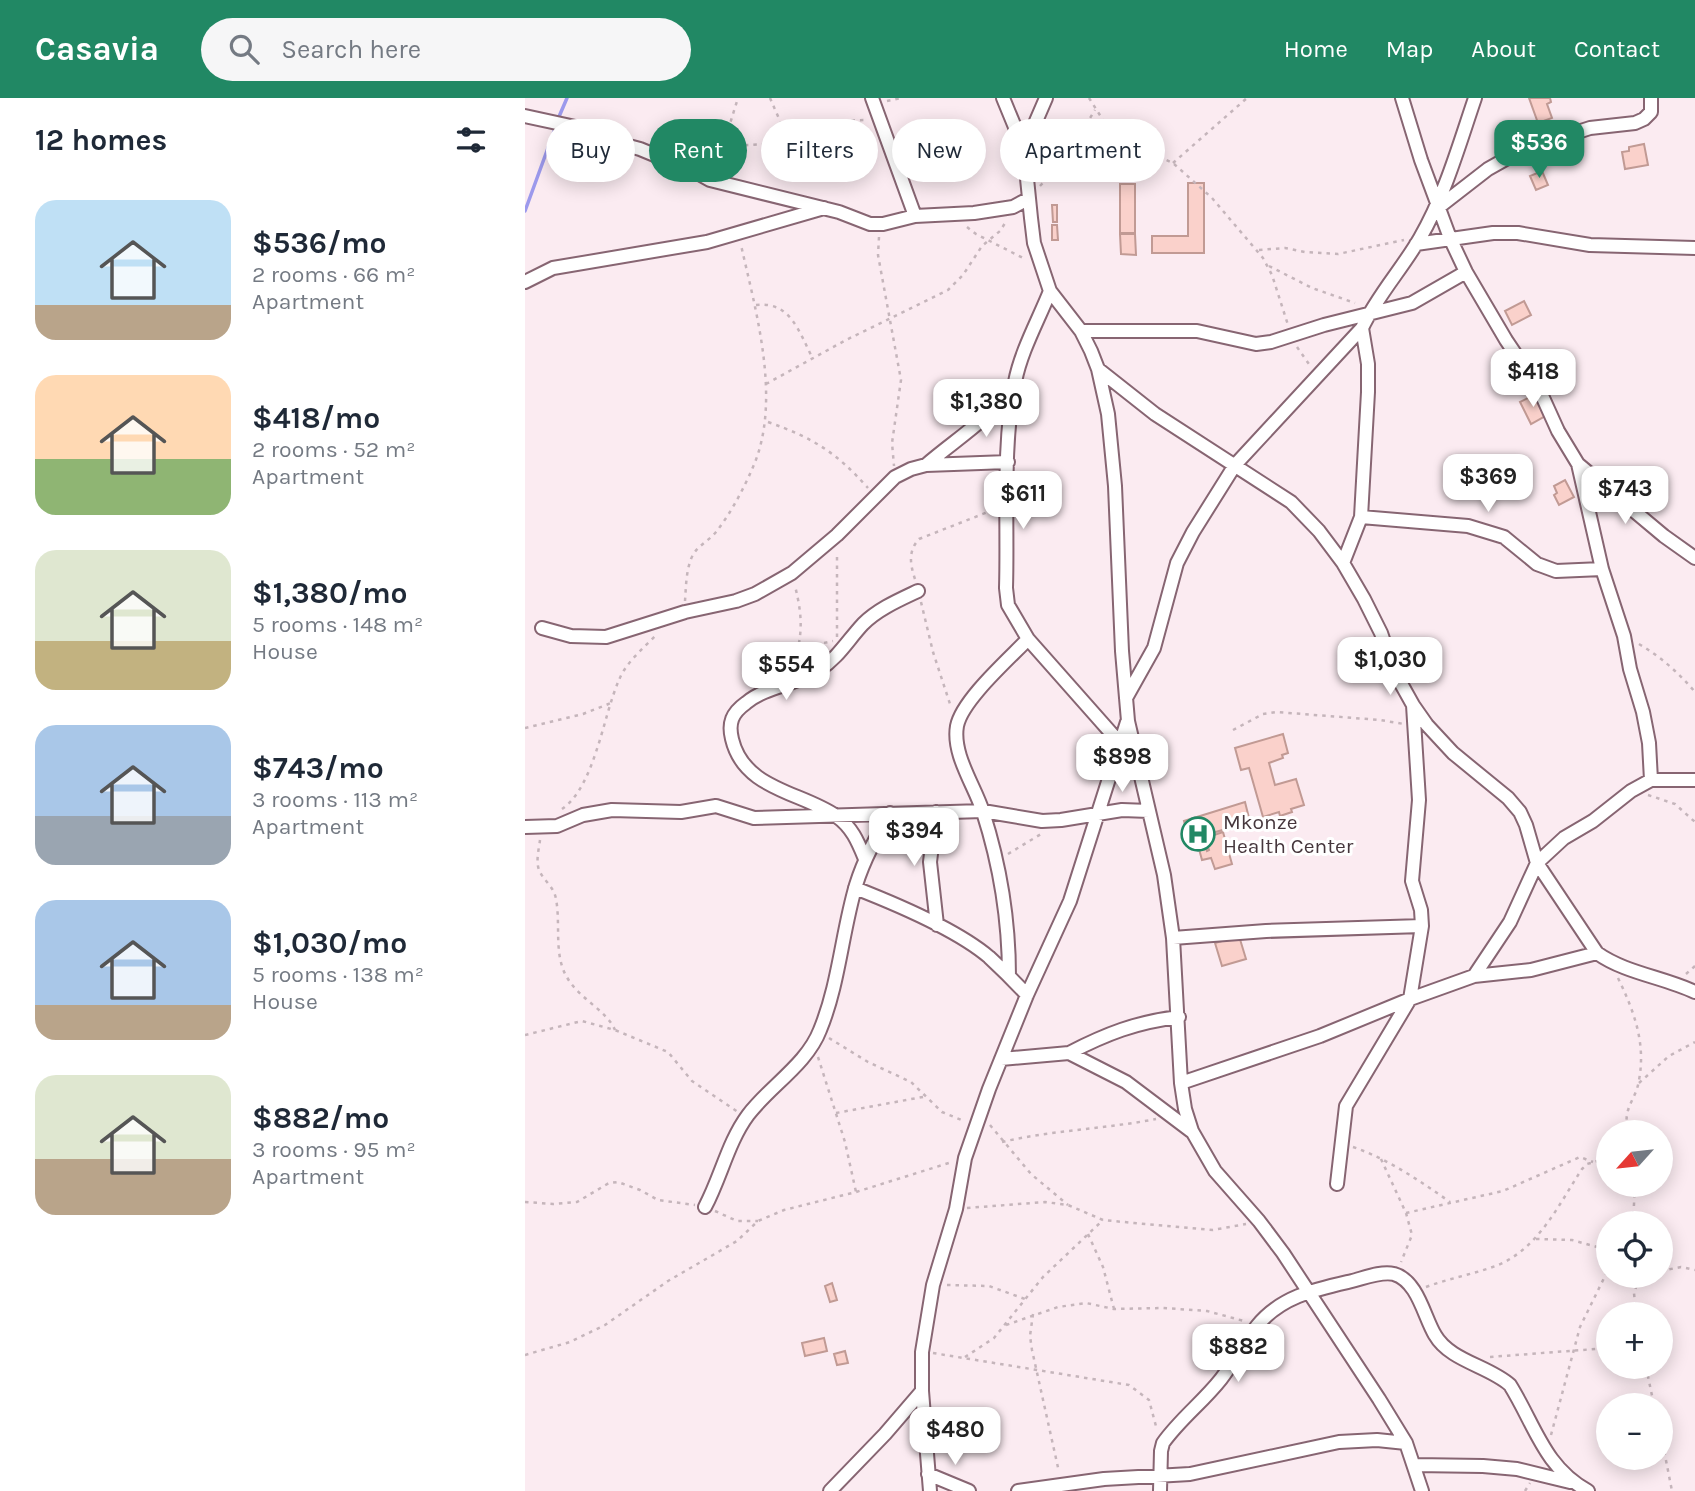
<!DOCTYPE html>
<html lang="en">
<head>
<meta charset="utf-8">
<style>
	body { margin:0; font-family:Karla,sans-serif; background:#f6f6f7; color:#1f2937; height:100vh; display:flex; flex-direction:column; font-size:26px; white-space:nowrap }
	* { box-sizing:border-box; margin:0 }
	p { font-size:23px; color:#747a83 }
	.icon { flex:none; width:38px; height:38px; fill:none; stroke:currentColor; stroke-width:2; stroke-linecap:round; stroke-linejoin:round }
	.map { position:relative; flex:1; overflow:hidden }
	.sheet { display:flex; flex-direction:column; background:#fff; width:525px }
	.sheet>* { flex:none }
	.guide { position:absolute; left:21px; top:21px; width:665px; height:63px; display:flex; gap:14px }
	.needle { width:46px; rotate:243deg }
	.fabs { position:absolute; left:1071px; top:1022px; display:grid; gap:14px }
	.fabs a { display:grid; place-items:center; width:77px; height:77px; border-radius:50%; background:#fff; box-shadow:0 4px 18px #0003; font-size:35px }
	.price { position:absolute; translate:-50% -60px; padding:0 16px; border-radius:14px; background:#fff; color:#222; font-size:23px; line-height:46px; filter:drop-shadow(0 2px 4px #0008) }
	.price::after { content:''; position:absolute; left:50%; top:42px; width:21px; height:16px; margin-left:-10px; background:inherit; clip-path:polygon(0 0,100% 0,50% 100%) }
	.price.on { background:#218864; color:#fff }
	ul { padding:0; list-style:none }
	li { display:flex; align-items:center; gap:21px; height:175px; padding:0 35px }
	li span { display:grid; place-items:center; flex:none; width:196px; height:140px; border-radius:21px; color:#555 }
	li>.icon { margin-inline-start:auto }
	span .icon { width:84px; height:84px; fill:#fffc; stroke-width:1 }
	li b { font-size:30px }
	h2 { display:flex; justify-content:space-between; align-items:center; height:84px; padding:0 35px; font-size:30px }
	.chip { padding:0 24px; border-radius:32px; background:#fff; box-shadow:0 4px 18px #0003; font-size:24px; line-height:63px }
	.chip.on { background:#218864; color:#fff }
	header { display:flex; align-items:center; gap:42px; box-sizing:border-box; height:98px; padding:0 35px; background:#218864; color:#fff }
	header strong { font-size:33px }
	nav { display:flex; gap:38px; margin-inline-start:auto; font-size:24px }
	.search { width:490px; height:63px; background:#f6f6f7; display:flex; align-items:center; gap:18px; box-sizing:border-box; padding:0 24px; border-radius:38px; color:#747a83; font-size:26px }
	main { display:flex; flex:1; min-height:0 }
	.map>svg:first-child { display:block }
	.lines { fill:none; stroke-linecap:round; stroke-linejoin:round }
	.stream { stroke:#9c99ec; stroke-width:3.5 }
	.building { fill:#fad1cb; stroke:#c19a94; stroke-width:2 }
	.minor-casing { stroke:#876572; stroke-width:16 }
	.path { stroke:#c5b5bb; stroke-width:2.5; stroke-dasharray:3.5 5; stroke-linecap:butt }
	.minor { stroke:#fff; stroke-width:12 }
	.labels { text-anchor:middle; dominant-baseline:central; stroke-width:6; stroke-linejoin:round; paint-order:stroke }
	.poi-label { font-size:21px; fill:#46373d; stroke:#fff; text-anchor:start }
</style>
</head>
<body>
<header>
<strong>Casavia</strong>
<div class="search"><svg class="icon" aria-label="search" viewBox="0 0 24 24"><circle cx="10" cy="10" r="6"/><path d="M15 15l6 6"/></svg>Search here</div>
<nav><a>Home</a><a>Map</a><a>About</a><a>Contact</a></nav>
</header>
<main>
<section class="sheet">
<h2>12 homes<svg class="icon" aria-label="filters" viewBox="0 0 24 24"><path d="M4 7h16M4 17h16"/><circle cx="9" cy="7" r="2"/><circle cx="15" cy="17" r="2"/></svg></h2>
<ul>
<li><span style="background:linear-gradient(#bfe0f5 75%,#b9a48a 0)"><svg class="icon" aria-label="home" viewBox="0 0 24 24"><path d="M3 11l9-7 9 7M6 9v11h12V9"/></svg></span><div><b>$536/mo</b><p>2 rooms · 66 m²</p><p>Apartment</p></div></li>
<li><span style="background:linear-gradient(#ffd9b3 60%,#8fb573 0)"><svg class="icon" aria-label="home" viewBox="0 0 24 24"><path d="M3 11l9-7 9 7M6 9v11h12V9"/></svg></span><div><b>$418/mo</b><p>2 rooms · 52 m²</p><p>Apartment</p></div></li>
<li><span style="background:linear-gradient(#dfe7d0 65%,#c2b280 0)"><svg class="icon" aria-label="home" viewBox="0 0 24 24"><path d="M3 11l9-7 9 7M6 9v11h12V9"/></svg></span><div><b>$1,380/mo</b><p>5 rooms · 148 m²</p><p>House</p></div></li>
<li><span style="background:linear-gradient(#a9c7e8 65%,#9aa5b1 0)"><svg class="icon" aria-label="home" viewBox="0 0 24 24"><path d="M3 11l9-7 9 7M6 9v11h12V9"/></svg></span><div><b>$743/mo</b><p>3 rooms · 113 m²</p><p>Apartment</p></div></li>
<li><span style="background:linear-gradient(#a9c7e8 75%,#b9a48a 0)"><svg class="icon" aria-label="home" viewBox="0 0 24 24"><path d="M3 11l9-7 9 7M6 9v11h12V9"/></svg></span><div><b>$1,030/mo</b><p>5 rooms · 138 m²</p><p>House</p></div></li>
<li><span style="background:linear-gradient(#dfe7d0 60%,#b9a48a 0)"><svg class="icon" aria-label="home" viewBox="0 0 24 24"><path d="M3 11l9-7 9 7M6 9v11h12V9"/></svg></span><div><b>$882/mo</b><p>3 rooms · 95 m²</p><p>Apartment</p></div></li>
</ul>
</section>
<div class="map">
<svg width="1170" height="1393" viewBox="0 0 1170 1393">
	<rect width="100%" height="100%" fill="#fbebf1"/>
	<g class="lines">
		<!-- stream -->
		<path class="stream" d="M33,21L42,0
			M0,113L31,28"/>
	</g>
	<!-- building -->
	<path class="building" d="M1004,0H1025L1026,4L1022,6L1027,20L1013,25Z
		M1119,46L1123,67L1100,71L1097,54L1104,53V49Z
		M1017,73L1023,87L1011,92L1005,78Z
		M663,85H679V155H627V138H663Z
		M595,86H610V135H595Z
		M527,107H532V124H528Z
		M527,127H532L533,142H527Z
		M595,136H610L611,157L596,156Z
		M999,203L1006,217L987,227L980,213Z
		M1011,296L1022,317L1006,326L995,304Z
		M1040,382L1049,399L1034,407L1029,397L1032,395L1029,388Z
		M758,636L763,655L757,657L758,660L744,665L750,687L771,681L779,707L766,711L767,714L755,718L754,714L738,719L724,670L716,672L710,650Z
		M720,704L725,724L677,738L682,753L684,752L680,740L698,734L707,766L690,771L686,760L677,762L671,740L664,742L659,723Z
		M714,838L721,861L697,868L690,845Z
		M307,1185L312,1202L305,1204L300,1188Z
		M299,1240L302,1253L280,1258L277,1245Z
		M320,1253L323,1265L312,1267L309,1256Z"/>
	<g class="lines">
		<defs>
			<path id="minor" d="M347,0L390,118
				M478,0L499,51
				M521,0L499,51L506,120L509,145L525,193L556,233L566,253L573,271L583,316L590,388L597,553L603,623L639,777L648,840L656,985L660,1011L667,1033L690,1073L734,1123L758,1155L854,1301L881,1345L897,1393
				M877,0L896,62L925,140L941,174L981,242L1014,291L1033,333L1053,366L1077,471L1099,538L1105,571L1118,614L1124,645L1126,682
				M0,18L55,30L85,43L115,51L132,58L144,59L185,82L314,114L345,126H358L390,118L449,115L488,109L503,101
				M914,109L963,71L995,53L1065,30L1110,25L1119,21L1126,14V0
				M891,146L968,135H993L1065,147L1170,150
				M0,184L28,170L182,144L299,110
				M525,193C513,223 496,253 490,284C477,349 483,424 481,490L483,507L503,541L595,645
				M556,233H672L731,246L746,244L799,227L887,205L941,174
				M573,271L630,316L766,404L794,433L818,465L839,501L856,535L869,573L888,607L902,627L928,655L983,700L995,714L1001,727L1012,765L1072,855C1100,875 1138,879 1170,894
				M1053,366L1139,438L1170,460
				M401,367C431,341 465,321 488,288
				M836,419L943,428L979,439L1012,466L1031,473L1077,471
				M818,465L836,419L843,294V266L837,230
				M17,530L46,538L81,539L160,514L211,503L230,496L267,475L312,437L370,379L386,371L401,367L483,364
				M601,600L629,550L652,465L668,434L710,367L837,230C852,198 877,171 895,140C920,97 934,47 950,0
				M411,714L405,764L412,827
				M0,729L32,728L58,717L87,712L156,714L191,708L229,720L458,713L517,723L536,722L597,712L624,713
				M340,761C333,744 327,729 311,718C277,694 219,692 207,641C203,625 207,615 221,605C241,588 272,587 294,572C313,560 323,542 338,526C353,511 374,502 393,493
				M330,790C371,806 431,831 464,859C477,871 490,884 502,897
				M648,840L741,833L897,828
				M484,878C484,821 476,770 458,714C450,688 427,657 432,628C437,602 485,560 503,541
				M949,878L985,824L1012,765L1039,740L1068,723L1106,693L1126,682H1170
				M544,955C581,936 611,924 654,919
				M476,961L544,955L601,984L666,1033
				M656,985L795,938L885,901L949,878L1006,872L1072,855
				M812,1086L821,1008L885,901L897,828L896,812L887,783L894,702L888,607
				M180,1109C196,1079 203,1044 223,1017C245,988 282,966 295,932C314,886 317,834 331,787C339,761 352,738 365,715
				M890,1367L958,1368L992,1371L1045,1384
				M403,1376L444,1393
				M305,1393L360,1336L397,1293
				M405,1393L397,1293V1254L408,1187L431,1111L440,1060L464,991L502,897L545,803L602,624
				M493,1393L579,1381L665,1376L814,1344L852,1342L881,1345
				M635,1393L636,1353L638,1345C655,1321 678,1304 696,1281C709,1264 719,1245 732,1228C756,1198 792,1191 827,1183C839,1180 856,1173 869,1176C893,1183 899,1219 910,1237C925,1263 964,1268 985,1287C1010,1327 1019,1369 1063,1393"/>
		</defs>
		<!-- minor casing -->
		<use href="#minor" class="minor-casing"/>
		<!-- path -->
		<path class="path" d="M245,0L262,39
			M564,0L580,25L595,37L609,47L648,65L687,100L738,160L747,177L763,227
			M362,3L376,0
			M198,48L213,0
			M161,55L191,49L240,46L306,23L342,22
			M648,65L722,0
			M515,88L538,64L570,12
			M442,129L451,136L500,161
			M354,139L353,157L376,282L367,345L369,368
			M734,152L760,150L780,154L813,156L879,142
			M744,168L787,190L830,205
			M231,207C266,203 274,234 288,261
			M772,249L786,269
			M241,286L321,242L423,192L438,177L457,148L475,133L482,122
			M243,324C288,340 311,354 343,390
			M390,481C385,466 383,453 394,441L468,412
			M160,503C161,489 161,474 166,461C171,448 183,444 191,434C206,415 219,390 228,369C257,303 231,214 216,147
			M396,504L408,554L426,609
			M312,539V454
			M1114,546C1136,559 1154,575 1170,594
			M274,550L308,543
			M267,570C278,539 278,520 270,488
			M0,630L58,616L86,605
			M708,632L738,616L751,614L855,622L879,626
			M1123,697L1150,706L1170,724
			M37,711C70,688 78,618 94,582C101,564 119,550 132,536
			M15,742C14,751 10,765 15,774C20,784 29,789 31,801C36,827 28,858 43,881C55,901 82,913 90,932
			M483,756L516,736
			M1161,876L1170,868
			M1093,880C1109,913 1121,945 1114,982C1111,1003 1097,1009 1103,1034
			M0,937L57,923L90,932L143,954L167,983L213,1014
			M304,940L343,964L386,984L417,1014L439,1023
			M293,959L320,1044L331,1094
			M1114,985L1144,958L1170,944
			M311,1015L403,998
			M465,1027L506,1076L543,1107
			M477,1044C528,1032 580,1031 631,1021
			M828,1049C863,1061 895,1083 925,1104
			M856,1061L881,1115L887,1137L876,1164
			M0,1104L28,1106L52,1104L84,1085L93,1084L115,1092L133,1102L170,1107
			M442,1110L520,1104L543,1107L578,1122L609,1125L688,1132L721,1126
			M190,1113L212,1123H233
			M881,1115L978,1093L1055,1059L1068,1064
			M1108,1125L1110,1087
			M563,1136L578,1169L589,1211
			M1011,1141L1047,1142L1083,1152
			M1136,1173L1156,1169L1170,1172
			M422,1187L464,1188L500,1201
			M901,1189C925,1180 950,1176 973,1167C1014,1150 1034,1106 1057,1071L1062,1066L1083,1060
			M508,1216L505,1238L507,1252L534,1374
			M1111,1216L1109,1195L1115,1178
			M481,1227L533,1209L561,1205L589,1211L638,1210L682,1213L719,1223
			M408,1255L604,1287L624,1302L632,1332
			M0,1257L45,1244L80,1227L143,1183L212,1143L233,1123L259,1112L331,1094L427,1064
			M440,1259L469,1240L518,1179L578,1122
			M965,1259L1083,1250
			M1121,1269L1129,1307
			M1026,1337L1055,1229L1083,1172
			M1136,1337L1147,1393
			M1000,1393L1005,1385"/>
		<!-- minor -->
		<use href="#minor" class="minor"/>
	</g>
	<!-- icons -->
	<defs>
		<symbol id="hospital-ring" viewBox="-11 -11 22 22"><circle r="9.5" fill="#fff" stroke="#218864" stroke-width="1.5"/><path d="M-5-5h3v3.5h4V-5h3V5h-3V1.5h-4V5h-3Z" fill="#218864"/></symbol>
	</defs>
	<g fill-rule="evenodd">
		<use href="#hospital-ring" x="654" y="717" width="38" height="38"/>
	</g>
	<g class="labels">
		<!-- poi labels -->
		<g class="poi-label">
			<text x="698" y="724">Mkonze<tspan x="698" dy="24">Health Center</tspan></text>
		</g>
	</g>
</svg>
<div class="fabs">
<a><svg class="needle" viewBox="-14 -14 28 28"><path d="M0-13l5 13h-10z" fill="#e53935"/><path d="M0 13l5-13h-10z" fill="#747a83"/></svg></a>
<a><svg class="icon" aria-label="locate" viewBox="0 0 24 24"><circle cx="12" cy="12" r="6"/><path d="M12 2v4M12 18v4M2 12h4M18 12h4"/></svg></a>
<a>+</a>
<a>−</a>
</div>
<b class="price on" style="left:1014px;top:82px">$536</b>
<b class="price" style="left:1008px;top:311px">$418</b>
<b class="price" style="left:461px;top:341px">$1,380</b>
<b class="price" style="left:963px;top:416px">$369</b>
<b class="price" style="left:1100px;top:428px">$743</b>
<b class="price" style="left:498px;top:433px">$611</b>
<b class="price" style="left:865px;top:599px">$1,030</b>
<b class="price" style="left:261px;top:604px">$554</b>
<b class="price" style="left:597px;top:696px">$898</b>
<b class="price" style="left:389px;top:770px">$394</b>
<b class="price" style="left:713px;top:1286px">$882</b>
<b class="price" style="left:430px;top:1369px">$480</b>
<div class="guide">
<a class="chip">Buy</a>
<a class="chip on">Rent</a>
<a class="chip">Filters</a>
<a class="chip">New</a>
<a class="chip">Apartment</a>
</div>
</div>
</main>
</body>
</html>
